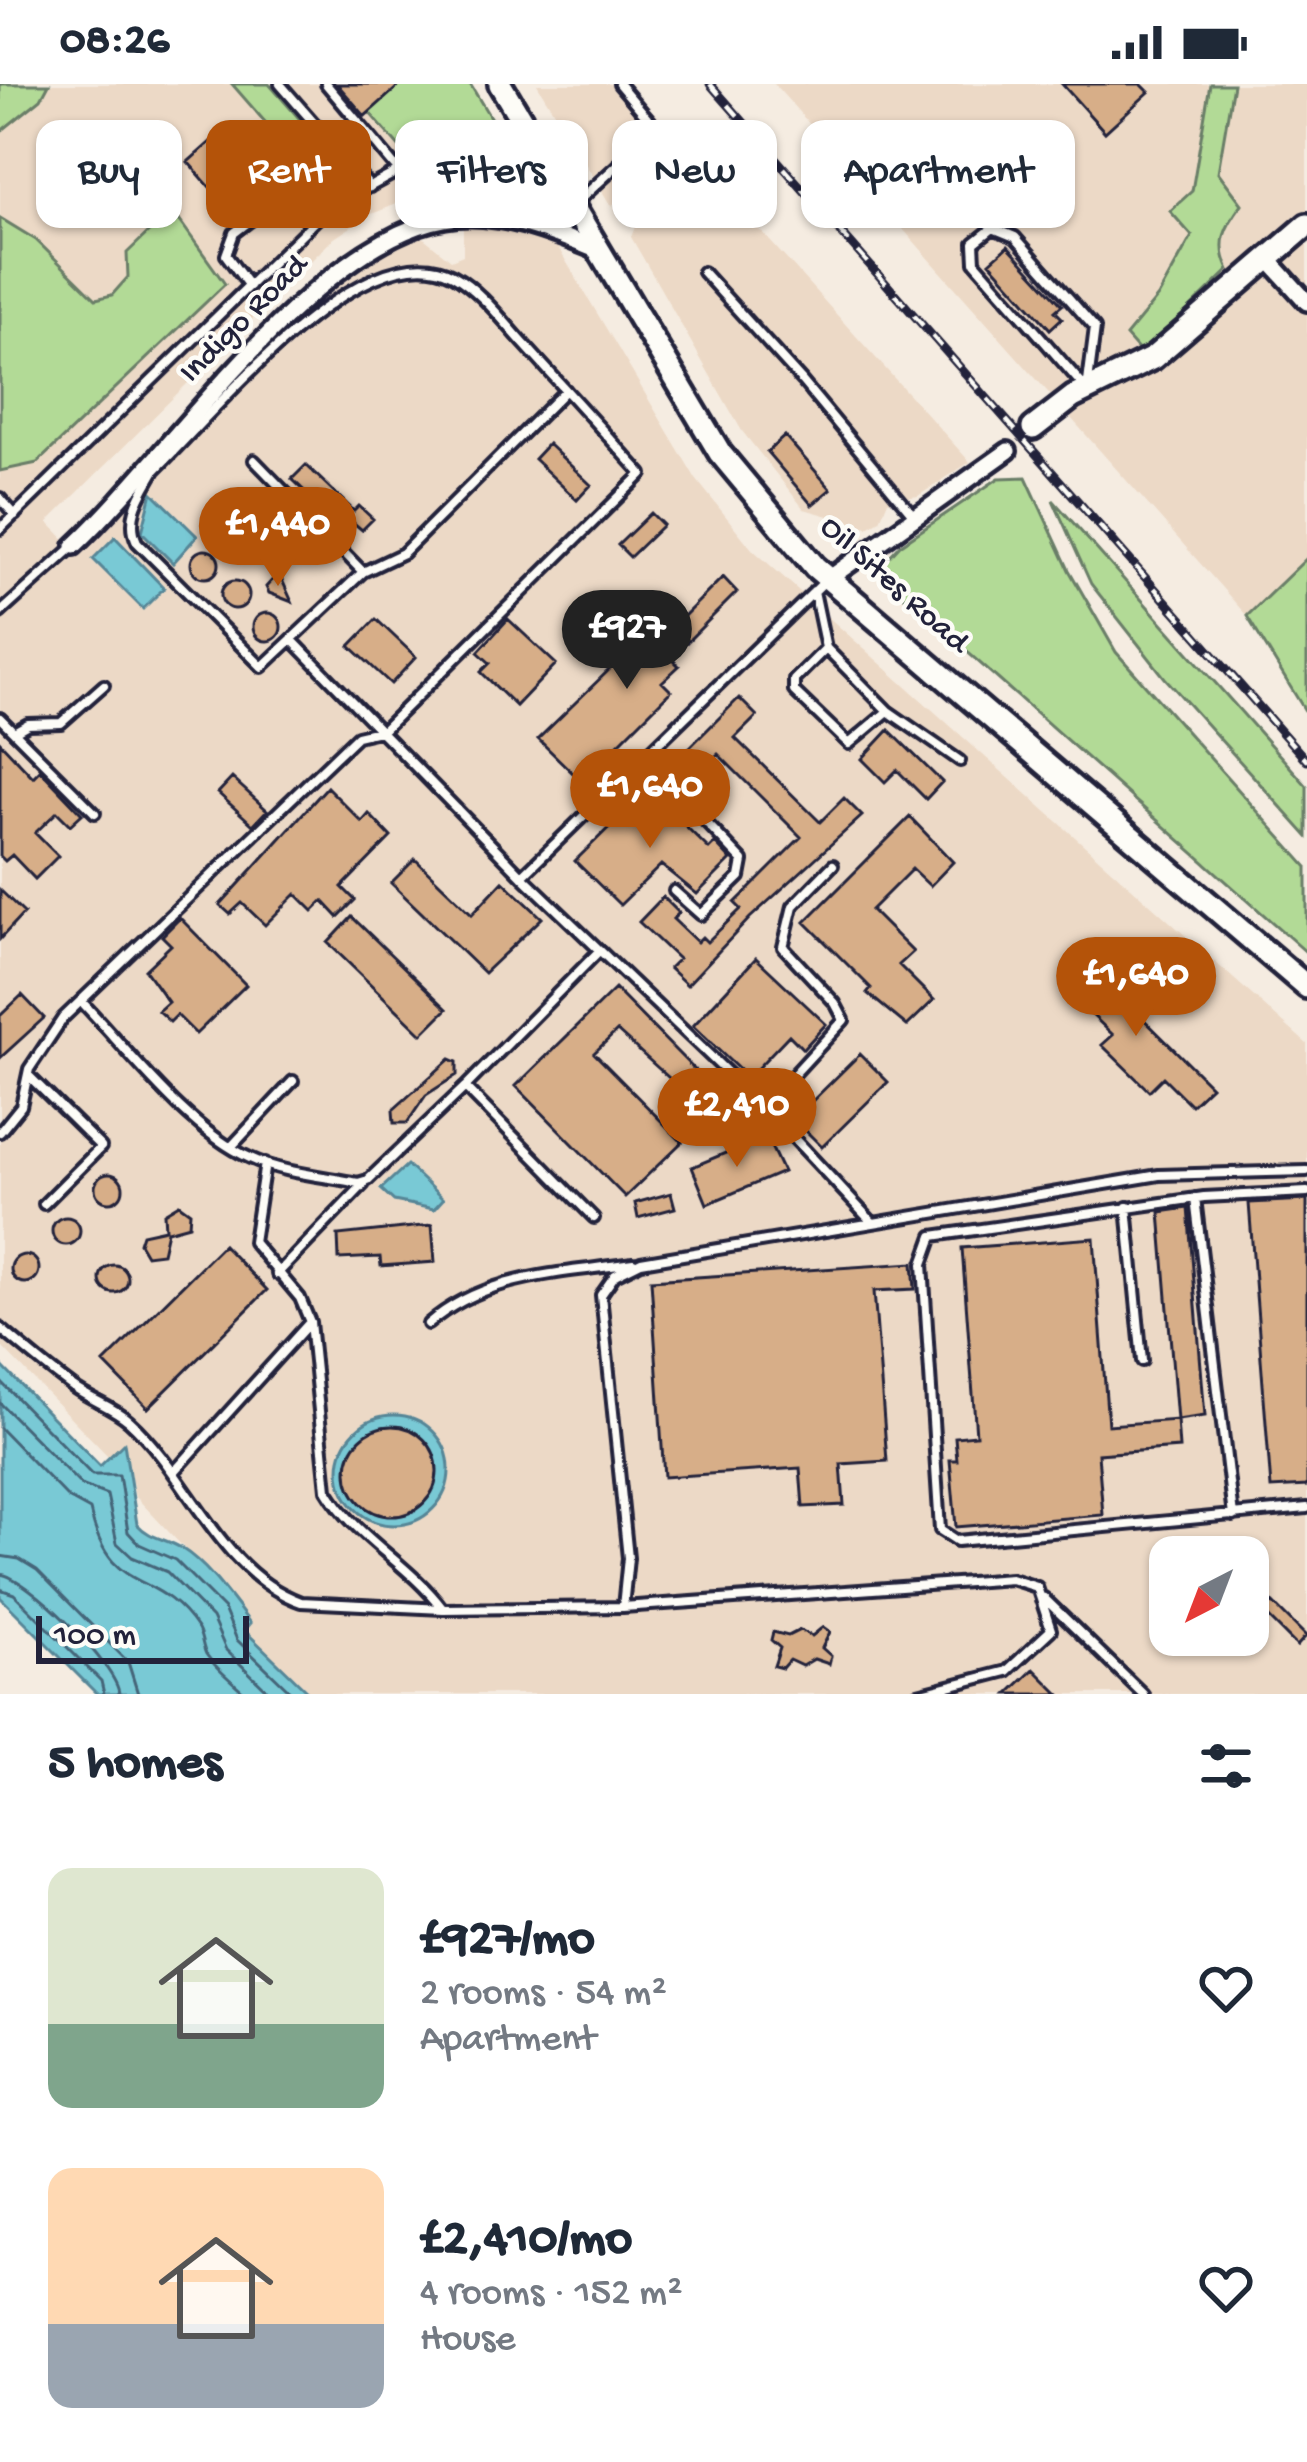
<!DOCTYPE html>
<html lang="en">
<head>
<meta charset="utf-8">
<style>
	body { margin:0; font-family:"Gochi Hand",sans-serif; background:#f6f6f7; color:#1f2937; height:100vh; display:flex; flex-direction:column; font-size:45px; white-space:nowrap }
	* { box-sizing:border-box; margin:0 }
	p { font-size:39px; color:#747a83 }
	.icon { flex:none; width:66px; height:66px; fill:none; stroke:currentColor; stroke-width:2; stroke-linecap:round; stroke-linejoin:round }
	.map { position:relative; height:1610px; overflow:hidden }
	.drawer { display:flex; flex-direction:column; background:#fff; flex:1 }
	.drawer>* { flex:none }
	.guide { position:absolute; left:36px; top:36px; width:1236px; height:108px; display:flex; gap:24px }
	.needle { width:78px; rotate:222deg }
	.tools { position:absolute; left:1149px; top:1452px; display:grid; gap:24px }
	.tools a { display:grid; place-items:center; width:120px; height:120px; border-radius:24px; background:#fff; box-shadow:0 3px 9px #0004; font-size:60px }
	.scale { position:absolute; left:36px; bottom:30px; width:213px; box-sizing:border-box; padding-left:12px; border:6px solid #22223b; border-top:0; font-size:33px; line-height:42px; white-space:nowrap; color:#22223b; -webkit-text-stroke:9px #fdfcf7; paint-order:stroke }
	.price { position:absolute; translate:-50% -102px; padding:0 27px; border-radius:42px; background:#b45309; color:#fff; font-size:39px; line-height:78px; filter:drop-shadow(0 3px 6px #0008) }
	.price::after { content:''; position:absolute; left:50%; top:72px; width:36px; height:27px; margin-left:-18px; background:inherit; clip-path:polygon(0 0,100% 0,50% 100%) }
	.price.on { background:#222; color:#fff }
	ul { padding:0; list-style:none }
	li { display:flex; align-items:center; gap:36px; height:300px; padding:0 48px }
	li span { display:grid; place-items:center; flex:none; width:336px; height:240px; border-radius:24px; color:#555 }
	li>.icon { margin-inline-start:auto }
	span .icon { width:144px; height:144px; fill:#fffc; stroke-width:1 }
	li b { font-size:51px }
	h2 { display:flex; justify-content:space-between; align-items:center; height:144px; padding:0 48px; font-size:51px }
	.pill { padding:0 42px; border-radius:24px; background:#fff; box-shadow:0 3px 9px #0004; font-size:42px; line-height:108px }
	.pill.on { background:#b45309; color:#fff }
	.status { display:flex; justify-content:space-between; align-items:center; height:84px; padding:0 60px; background:#fff; direction:ltr }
	.status svg { height:33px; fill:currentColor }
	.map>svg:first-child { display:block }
	.built { fill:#ecd9c6; fill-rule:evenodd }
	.green { fill:#b2da96; stroke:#6a7e68; stroke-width:3 }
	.water { fill:#79c9d5; stroke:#568697; stroke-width:3 }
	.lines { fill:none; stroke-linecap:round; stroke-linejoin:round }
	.shore { stroke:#456579; stroke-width:3 }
	.building { fill:#d7ae88; stroke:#22223b; stroke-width:3 }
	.lane-casing { stroke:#22223b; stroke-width:16 }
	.street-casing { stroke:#22223b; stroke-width:24 }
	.secondary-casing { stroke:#22223b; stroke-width:30 }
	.lane { stroke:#fdfcf7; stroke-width:8 }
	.street { stroke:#fdfcf7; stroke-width:15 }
	.secondary { stroke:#fdfcf7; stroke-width:21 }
	.rail-casing { stroke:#22223b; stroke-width:9 }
	.rail { stroke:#fdfcf7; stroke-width:4.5; stroke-dasharray:14; stroke-linecap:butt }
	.labels { text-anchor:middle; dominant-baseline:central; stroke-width:9; stroke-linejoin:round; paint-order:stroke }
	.street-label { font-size:33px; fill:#22223b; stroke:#fdfcf7 }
</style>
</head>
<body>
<div class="status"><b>08:26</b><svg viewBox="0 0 49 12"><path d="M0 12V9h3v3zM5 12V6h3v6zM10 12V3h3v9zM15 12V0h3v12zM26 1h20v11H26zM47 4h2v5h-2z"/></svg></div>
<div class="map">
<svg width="1307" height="1610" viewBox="0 0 1307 1610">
	<rect width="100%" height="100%" fill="#f5ece1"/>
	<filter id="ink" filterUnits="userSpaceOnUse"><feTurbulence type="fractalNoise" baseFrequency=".00833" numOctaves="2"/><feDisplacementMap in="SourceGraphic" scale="24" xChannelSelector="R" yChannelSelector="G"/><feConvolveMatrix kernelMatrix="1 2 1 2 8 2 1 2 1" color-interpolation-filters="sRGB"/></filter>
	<g filter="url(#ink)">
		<!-- built -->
		<path class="built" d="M0,0H467L503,59L501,109L417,112L369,131L333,155L48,438L80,471L190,344L345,191L420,151L451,176L463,171V144L482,141L557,162L696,395L752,465L1307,960V1610H310L243,1545L249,1538L233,1516L135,1412L124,1360L110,1374L0,1261ZM1170,1473H1248V1551H1170Z
			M537,0H628L970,378L918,412L888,417L880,436L868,443L804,425L742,347L631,153L658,85L611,122Z
			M774,0H1307V474L1247,532Z"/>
		<!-- green -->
		<path class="green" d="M0,0H49L41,15L0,48Z
			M232,0H269L340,81L319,100Z
			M396,0H470L505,58L504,72L447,66L406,71L369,28Z
			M1210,0H1233L1218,88L1242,120C1225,143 1216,159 1229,186L1142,270L1126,252L1158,213L1192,152L1170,127L1192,107Z
			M177,133L225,200L37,379L0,387V134L36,156L96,215L112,211L128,193L127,169L154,143Z
			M1026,393L1069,486L1116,568L1307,783V869L876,487L900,461L999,394Z
			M1053,416L1307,702V752L1165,594L1091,500Z
			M1307,474V630L1247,532Z"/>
		<!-- water -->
		<path class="water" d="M152,408L197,452L173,479L142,448Z
			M115,453L164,504L143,525L93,475Z
			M407,1081L443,1115L434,1125L394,1117L381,1105Z
			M0,1280L100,1382L124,1359L137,1440C150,1455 165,1454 181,1464C207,1480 231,1514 250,1539L244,1546L310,1610H97L0,1513Z
			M339 1386a55 55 0 1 1 110 0a55 55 0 1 1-110 0Z"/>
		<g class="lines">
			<!-- shore -->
			<path class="shore" d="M0,1297L92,1391H119L128,1448L139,1460L175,1476L224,1525L237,1556L293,1610
				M0,1319L81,1401L107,1411L117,1459L132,1473L167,1488L212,1534L226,1566L271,1610
				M352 1386a42 42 0 1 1 84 0a42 42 0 1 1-84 0Z
				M0,1344L68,1414L90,1426C110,1515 155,1481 197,1544C202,1551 202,1562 206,1570C216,1585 233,1598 246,1610
				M367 1386a27 27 0 1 1 54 0a27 27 0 1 1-54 0Z
				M0,1472L19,1475L37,1486L128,1578L138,1610
				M0,1490C27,1492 118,1583 119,1610
				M0,1505L14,1510L101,1597L104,1610"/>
		</g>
		<!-- building -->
		<path class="building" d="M337,0H401L365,32Z
			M1062,0H1141L1149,8L1105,48Z
			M214,55L261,110L235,132L188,78Z
			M1008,162L1062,221L1055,227L1062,234L1050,245L990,178Z
			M785,352L831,405L812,421L767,368Z
			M548,360L591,401L577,416L534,375Z
			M306,381L354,427L359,422L373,435L362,446L355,440L347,448L292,395Z
			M247,424L259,440L271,444V458H258L252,444L240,440V427Z
			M651,429L663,441L630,473L618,461Z
			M191 480a14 14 0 1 1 28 0a14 14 0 1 1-28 0Z
			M275,493L282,496L292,518L269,509L266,503Z
			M723,493L737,508L671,574L679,582L662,598L671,607L581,697L538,655L647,549L657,559Z
			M221 511a14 14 0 1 1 28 0a14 14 0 1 1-28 0Z
			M253 543a14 14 0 1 1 28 0a14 14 0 1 1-28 0Z
			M376,535L416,573L391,600L350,562Z
			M508,535L556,580L516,622L481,588L490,579L478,568Z
			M739,614L757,632L735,654L820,738L844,714L862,732L750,834L687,901L669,884L678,875L639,838L663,813L679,829L673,835L697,858L702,853L707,858L741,825L735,819L801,753L718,670L689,698L672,681Z
			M889,646L942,698L926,715L897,686L885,698L862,675Z
			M0,658L33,693L40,686L82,730L70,741L57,728L35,749L58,772L35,795L12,771L5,777L0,772Z
			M232,694L267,726L253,741L218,709Z
			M327,703L362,738L369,730L391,753L342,803L355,816L338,833L323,817L313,827L296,810L265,841L242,819L230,830L220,821Z
			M648,705L709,765L715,759L731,776L697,810L661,781L620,821L575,777Z
			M910,733L953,778L930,802L912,785L871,826L913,868L899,881L934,916L907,942L867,909L871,904L805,838Z
			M415,775L472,830L503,797L542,834L484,889L391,799Z
			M0,806L24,829L0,855Z
			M352,833L447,925L422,950L328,859Z
			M180,834L246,901L196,950L177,931L170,938L158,927L168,918L145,886L171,861L162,852Z
			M756,874L826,940L803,965L789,951L748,994L693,942Z
			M1090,882L1211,1002L1191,1021L1163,993L1149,1007L1102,961L1113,951L1067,907Z
			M615,905L744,1036L731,1050L617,947L594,969L682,1058L625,1113L516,1002Z
			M22,911L44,934L0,974V932Z
			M860,970L888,998L822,1063L794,1035Z
			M450,975L457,978V991L426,1011L407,1039H394L393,1026Z
			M766,1052L783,1088L707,1120L692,1083Z
			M95 1104a14 14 0 1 1 28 0a14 14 0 1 1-28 0Z
			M671,1109L675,1124L638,1134L635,1119Z
			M1307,1116V1402L1271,1404L1249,1119Z
			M179,1120L190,1128L189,1141L167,1147L162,1169L146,1171L139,1159L142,1150L165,1145L164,1129Z
			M1188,1124L1205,1332L1177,1336L1160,1128Z
			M52 1147a14 14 0 1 1 28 0a14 14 0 1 1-28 0Z
			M432,1141L435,1178L381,1182L380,1173L339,1175L338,1151Z
			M1094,1154L1108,1341L1177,1336L1179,1364L1098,1370L1103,1431L956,1443L950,1376H957L955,1353L976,1351L962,1164Z
			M223,1161L267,1206L148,1324L104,1279Z
			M11 1185a14 14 0 1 1 28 0a14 14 0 1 1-28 0Z
			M913,1179L915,1205L874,1207L887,1377L841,1380L844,1421L803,1423L800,1384L664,1393L651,1196Z
			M100 1195a14 14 0 1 1 28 0a14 14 0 1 1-28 0Z
			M347 1387a45 45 0 1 1 90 0a45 45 0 1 1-90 0Z
			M1272,1518L1306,1552L1297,1562L1263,1528Z
			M823,1543L830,1548L822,1564L831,1572L829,1580L814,1575L802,1582L789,1576L782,1584L774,1582L780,1564L771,1556L773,1548L788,1552L800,1546L812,1552Z
			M1034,1585L1059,1610H1008Z"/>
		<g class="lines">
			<defs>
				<path id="lane" d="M280,0L370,103
					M326,0L398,86
					M574,121L657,45L619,0
					M993,144L1015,153L1095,244L1087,306L975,178L974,159Z
					M703,188L802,297L914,432
					M249,202L226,171L234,149L294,103L325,127
					M254,376L363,488
					M0,414L15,431
					M0,445L325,127L406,83L541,81
					M814,507L826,564L888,627L960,677
					M0,529L73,463
					M292,556L522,792L777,1036L872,1138
					M826,564L794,596V607L849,660L888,627
					M0,634L95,729
					M14,648L28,640L61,639L104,601
					M643,672L743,777L740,793L701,831L674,807
					M522,792L826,496
					M81,917C127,965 189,1047 250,1074C282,1089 323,1092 358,1099L368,1096L465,1003
					M30,993L101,1063L44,1120
					M763,1024L844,936L835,919L783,863L793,822L833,781
					M0,1048L21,1022L29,985L63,934L357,652L383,646L642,390C603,347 564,304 525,261C504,238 480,206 453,191C364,143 213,330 155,386C142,409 125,432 137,458L262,583L363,488L403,469L566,306
					M232,1062L293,997
					M265,1079L253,1158L300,1214L310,1238L327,1406C354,1452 409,1480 442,1524
					M1307,1108L1204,1113L933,1152L923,1180L940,1446L957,1457L1307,1424
					M1195,1114L1233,1432
					M1127,1123L1142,1277
					M594,1134L465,1003L599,867
					M277,1190L364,1100
					M428,1240C486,1190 560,1190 633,1179
					M0,1244C24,1264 48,1285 73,1303C91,1316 113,1323 129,1337C190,1392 219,1489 301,1518L443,1525L623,1523L1011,1495L1037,1503L1051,1546L1007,1587L918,1610
					M175,1387L310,1238
					M1044,1514L1143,1610
					M623,1523L628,1474L601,1211L615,1191L641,1178L1159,1091L1307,1087"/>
				<path id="street" d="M1268,175L1307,218
					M74,462C173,370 319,146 457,133C506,129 554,149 599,167
					M827,496L1008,367"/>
				<path id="secondary" d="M500,0L720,369L815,483L1307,903
					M1033,344L1073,313L1153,274L1307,141"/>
			</defs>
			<!-- lane casing -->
			<use href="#lane" class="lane-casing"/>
			<!-- street casing -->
			<use href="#street" class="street-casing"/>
			<!-- secondary casing -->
			<use href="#secondary" class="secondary-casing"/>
			<!-- lane -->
			<use href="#lane" class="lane"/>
			<!-- street -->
			<use href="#street" class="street"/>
			<!-- secondary -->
			<use href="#secondary" class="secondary"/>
			<defs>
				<path id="rail" d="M710,0L1307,677"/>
			</defs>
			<!-- rail casing -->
			<use href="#rail" class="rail-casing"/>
			<!-- rail -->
			<use href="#rail" class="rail"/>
		</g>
	</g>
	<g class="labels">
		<!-- street labels -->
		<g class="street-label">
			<text transform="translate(245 236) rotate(-45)">Indigo Road</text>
			<text transform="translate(893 502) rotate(42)">Oil Sites Road</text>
		</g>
	</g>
</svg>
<div class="tools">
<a><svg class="needle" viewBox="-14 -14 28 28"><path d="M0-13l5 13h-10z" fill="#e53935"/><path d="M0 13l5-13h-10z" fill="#747a83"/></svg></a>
</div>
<div class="scale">100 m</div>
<b class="price" style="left:278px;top:505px">£1,440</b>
<b class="price on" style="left:627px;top:608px">£927</b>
<b class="price" style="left:650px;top:767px">£1,640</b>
<b class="price" style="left:1136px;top:955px">£1,640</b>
<b class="price" style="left:737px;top:1086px">£2,410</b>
<div class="guide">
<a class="pill">Buy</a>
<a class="pill on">Rent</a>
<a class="pill">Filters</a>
<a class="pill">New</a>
<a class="pill">Apartment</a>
</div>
</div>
<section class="drawer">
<h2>5 homes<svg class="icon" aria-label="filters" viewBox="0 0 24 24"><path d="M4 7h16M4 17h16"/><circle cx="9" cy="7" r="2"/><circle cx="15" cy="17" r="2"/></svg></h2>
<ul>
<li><span style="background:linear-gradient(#dfe7d0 65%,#7fa58c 0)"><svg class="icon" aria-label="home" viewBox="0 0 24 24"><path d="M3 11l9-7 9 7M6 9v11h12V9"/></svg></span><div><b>£927/mo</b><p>2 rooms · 54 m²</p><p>Apartment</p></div><svg class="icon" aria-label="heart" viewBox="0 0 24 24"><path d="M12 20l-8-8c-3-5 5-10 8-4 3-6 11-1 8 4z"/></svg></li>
<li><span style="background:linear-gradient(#ffd9b3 65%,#9aa5b1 0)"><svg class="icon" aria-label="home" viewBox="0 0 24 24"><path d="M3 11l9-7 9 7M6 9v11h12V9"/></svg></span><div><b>£2,410/mo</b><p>4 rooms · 152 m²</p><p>House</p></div><svg class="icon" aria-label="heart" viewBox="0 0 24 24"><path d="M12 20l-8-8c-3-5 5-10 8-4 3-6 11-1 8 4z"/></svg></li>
</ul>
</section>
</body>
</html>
